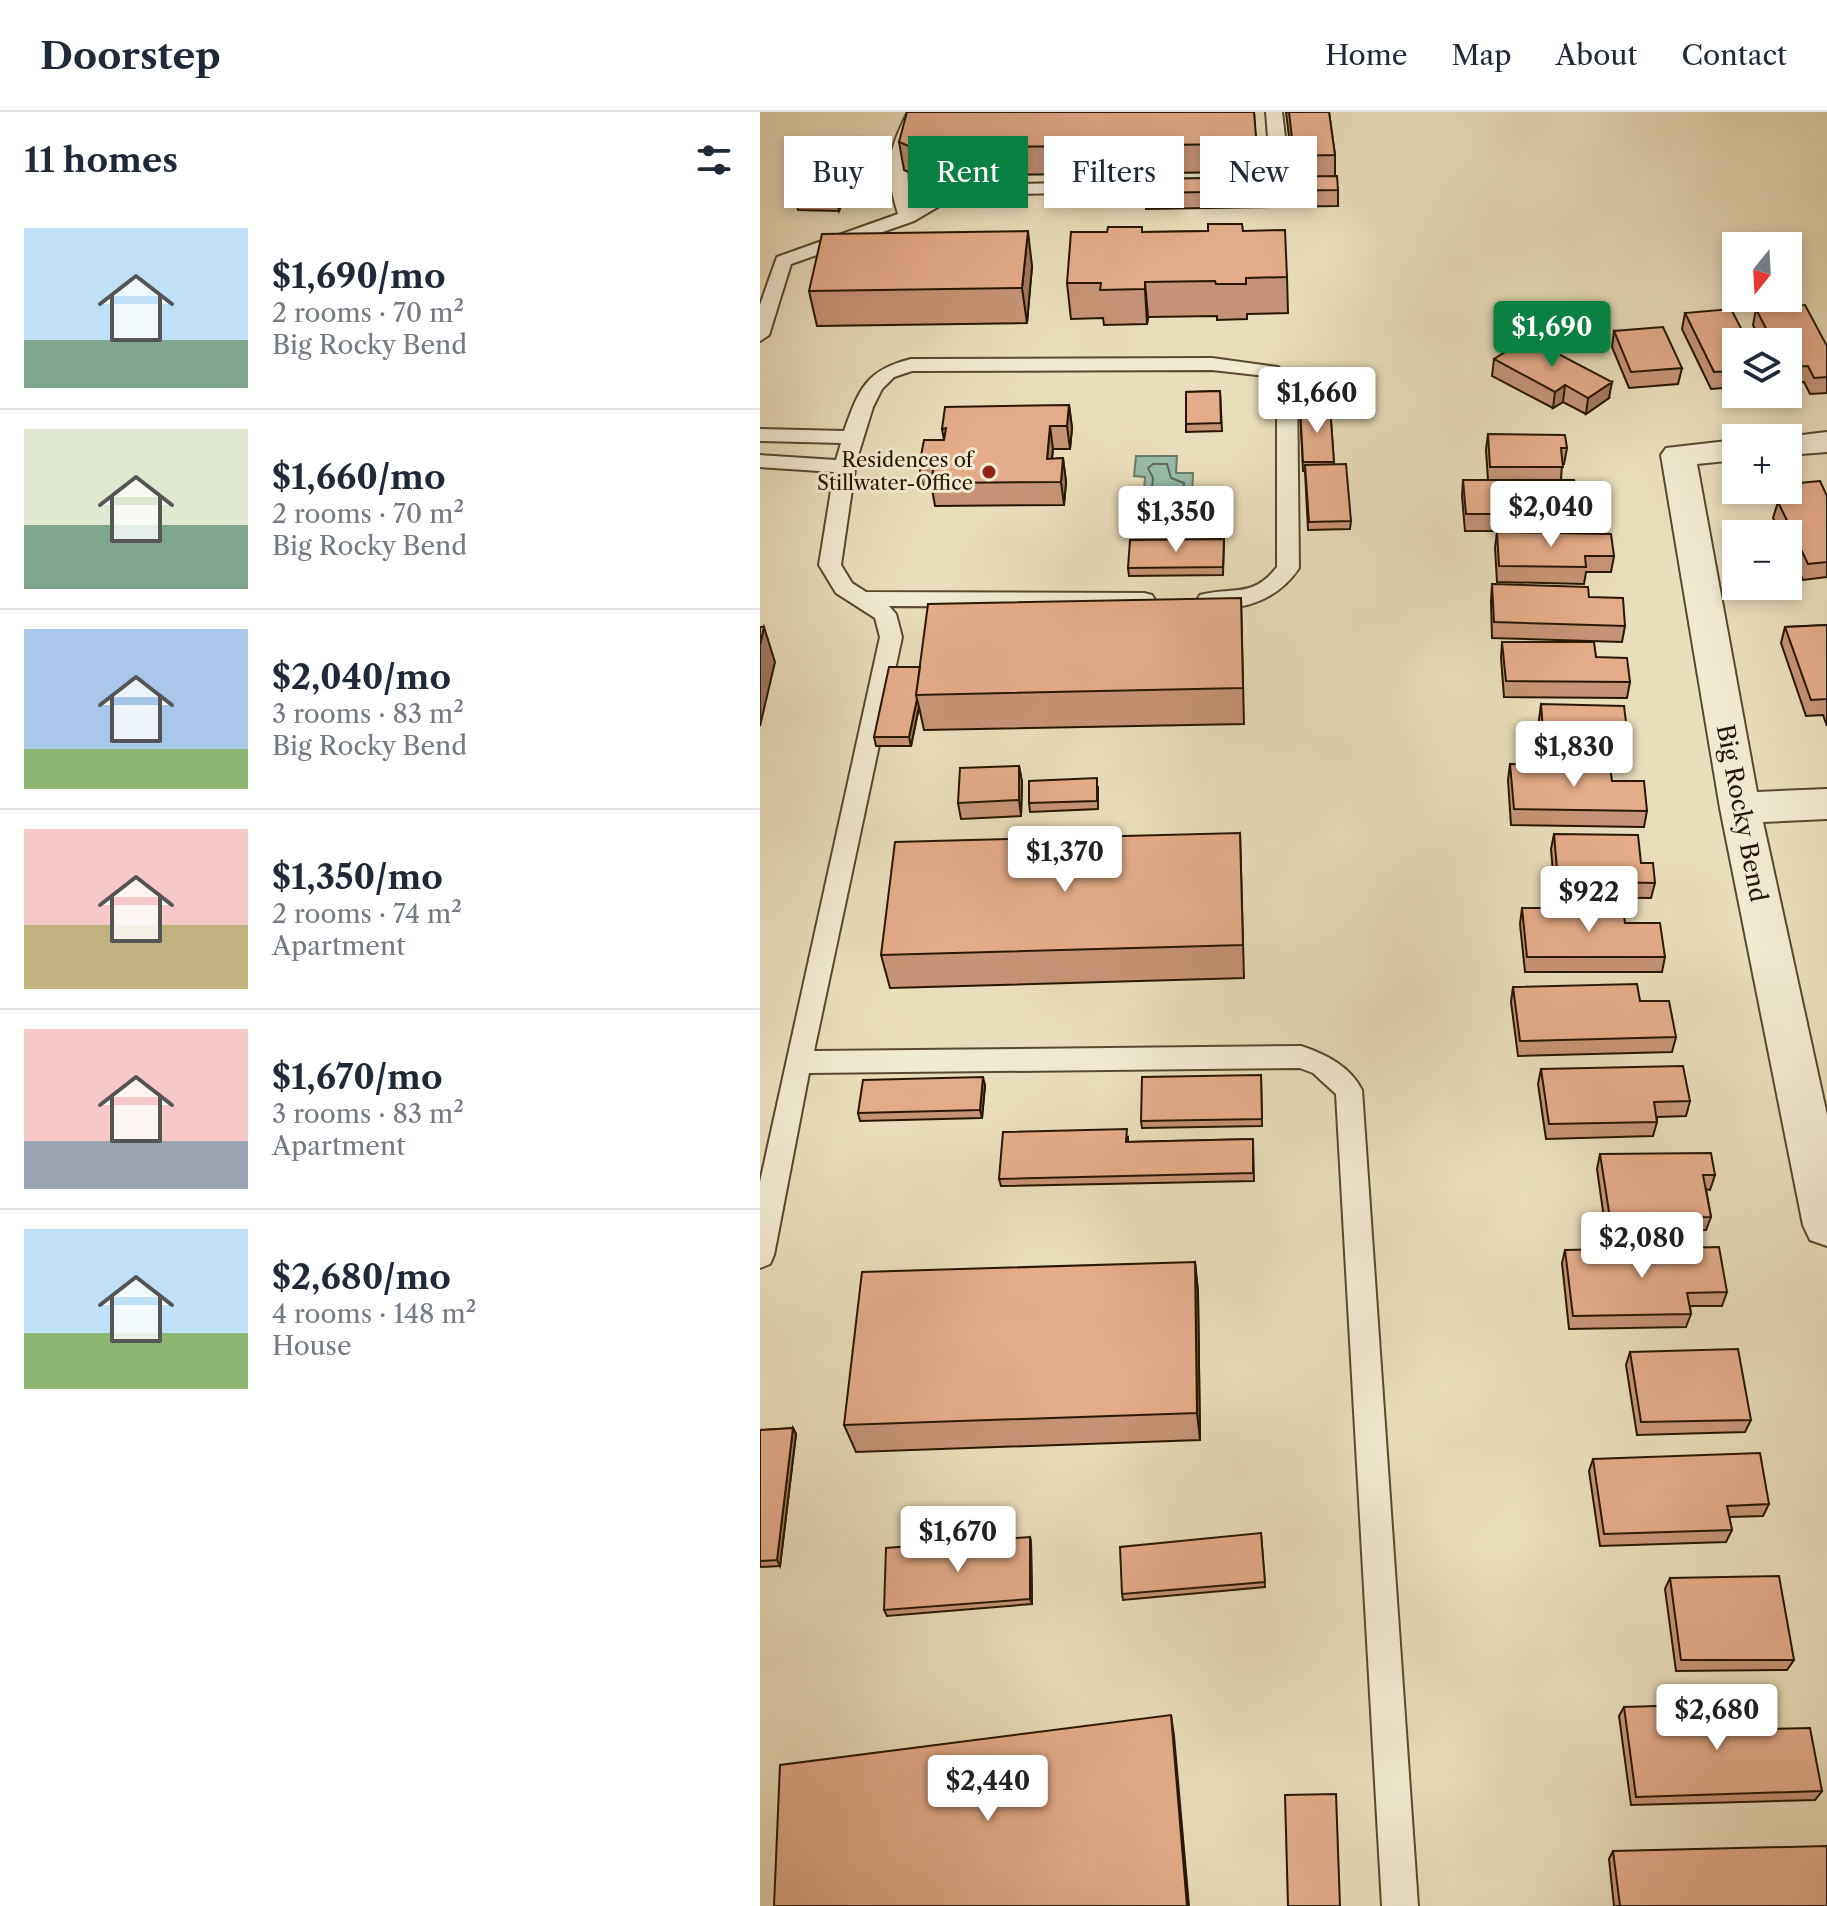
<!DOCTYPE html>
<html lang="en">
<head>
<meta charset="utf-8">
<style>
	body { margin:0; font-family:"Libre Caslon Text",serif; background:#f6f6f7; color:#1f2937; height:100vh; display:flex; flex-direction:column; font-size:30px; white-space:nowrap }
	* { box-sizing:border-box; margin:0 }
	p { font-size:26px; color:#747a83 }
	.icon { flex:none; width:44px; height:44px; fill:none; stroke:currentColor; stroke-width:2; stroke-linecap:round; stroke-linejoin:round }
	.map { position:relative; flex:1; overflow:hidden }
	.details { display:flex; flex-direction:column; background:#fff; width:760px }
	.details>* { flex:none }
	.hud { position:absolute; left:24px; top:24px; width:760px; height:72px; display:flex; gap:16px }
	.needle { width:52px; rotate:198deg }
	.controls { position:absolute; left:962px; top:120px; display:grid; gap:16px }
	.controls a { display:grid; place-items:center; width:80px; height:80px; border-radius:0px; background:#fff; box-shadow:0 4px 12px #0003; font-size:40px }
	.price { position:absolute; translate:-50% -68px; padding:0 18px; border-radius:8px; background:#fff; color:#222; font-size:26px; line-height:52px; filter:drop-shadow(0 2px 4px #0008) }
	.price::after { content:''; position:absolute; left:50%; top:48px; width:24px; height:18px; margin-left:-12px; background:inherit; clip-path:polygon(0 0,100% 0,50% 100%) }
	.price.on { background:#0b8043; color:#fff }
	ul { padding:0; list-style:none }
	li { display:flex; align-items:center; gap:24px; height:200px; padding:0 24px }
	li+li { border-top:2px solid #e0e1e3 }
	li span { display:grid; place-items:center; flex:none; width:224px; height:160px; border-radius:0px; color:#555 }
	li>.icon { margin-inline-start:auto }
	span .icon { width:96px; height:96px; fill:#fffc; stroke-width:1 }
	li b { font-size:34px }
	h2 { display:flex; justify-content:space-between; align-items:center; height:96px; padding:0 24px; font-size:34px }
	.chip { padding:0 28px; border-radius:0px; background:#fff; box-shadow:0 4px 12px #0003; font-size:28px; line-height:72px }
	.chip.on { background:#0b8043; color:#fff }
	header { display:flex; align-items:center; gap:48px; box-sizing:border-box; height:112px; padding:0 40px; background:#fff; border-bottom:2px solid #e0e1e3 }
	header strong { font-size:38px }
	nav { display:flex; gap:44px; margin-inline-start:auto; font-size:28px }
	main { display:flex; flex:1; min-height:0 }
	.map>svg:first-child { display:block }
	.water { fill:#98bdab; stroke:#6b7b67; stroke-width:2 }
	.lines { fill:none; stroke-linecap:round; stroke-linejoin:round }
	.shore { stroke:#606a56; stroke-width:2 }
	.service-casing { stroke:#584930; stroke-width:4 }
	.minor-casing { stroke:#584930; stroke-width:4 }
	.service { fill:#f1ead3; fill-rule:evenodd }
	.minor { fill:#f1ead3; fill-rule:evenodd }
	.wall { fill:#c59476; stroke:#271702; stroke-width:2 }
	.shaded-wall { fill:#a07860; stroke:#271702; stroke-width:2 }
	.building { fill:#e5ac89; stroke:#271702; stroke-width:2 }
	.poi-dot { fill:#8f2418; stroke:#f1ead3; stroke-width:3 }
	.labels { text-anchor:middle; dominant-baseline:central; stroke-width:6; stroke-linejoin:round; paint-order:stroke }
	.far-poi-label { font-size:20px; fill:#271702; stroke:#f1ead3; text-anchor:end }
	.street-label { font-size:24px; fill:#271702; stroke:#f1ead3 }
</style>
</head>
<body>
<header>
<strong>Doorstep</strong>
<nav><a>Home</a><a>Map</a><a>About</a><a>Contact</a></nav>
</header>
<main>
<section class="details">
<h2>11 homes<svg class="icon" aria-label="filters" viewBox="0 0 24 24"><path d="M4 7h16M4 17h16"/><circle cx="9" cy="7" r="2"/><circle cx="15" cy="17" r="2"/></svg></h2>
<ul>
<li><span style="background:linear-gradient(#bfe0f5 70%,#7fa58c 0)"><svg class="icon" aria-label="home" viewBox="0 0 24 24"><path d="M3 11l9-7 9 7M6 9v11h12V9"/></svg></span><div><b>$1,690/mo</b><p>2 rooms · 70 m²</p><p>Big Rocky Bend</p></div></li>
<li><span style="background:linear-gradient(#dfe7d0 60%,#7fa58c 0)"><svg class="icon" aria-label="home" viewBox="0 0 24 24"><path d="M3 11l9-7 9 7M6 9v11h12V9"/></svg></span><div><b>$1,660/mo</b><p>2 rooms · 70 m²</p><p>Big Rocky Bend</p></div></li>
<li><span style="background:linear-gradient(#a9c7e8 75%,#8fb573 0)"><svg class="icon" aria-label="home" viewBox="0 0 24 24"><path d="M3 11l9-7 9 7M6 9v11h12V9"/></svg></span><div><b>$2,040/mo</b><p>3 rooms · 83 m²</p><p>Big Rocky Bend</p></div></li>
<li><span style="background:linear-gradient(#f6c9c9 60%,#c2b280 0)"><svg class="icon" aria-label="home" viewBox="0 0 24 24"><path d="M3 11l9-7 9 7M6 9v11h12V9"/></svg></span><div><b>$1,350/mo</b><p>2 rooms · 74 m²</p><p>Apartment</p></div></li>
<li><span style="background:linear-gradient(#f6c9c9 70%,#9aa5b1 0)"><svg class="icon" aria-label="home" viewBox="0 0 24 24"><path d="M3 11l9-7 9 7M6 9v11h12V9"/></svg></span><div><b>$1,670/mo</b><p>3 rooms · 83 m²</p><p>Apartment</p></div></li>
<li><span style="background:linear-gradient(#bfe0f5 65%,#8fb573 0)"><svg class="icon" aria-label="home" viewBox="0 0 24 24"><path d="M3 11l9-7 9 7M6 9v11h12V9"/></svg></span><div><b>$2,680/mo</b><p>4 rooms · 148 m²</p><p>House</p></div></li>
</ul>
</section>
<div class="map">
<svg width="1067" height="1794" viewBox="0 0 1067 1794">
	<rect width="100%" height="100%" fill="#e9debb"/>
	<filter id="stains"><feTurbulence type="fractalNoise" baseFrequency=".0025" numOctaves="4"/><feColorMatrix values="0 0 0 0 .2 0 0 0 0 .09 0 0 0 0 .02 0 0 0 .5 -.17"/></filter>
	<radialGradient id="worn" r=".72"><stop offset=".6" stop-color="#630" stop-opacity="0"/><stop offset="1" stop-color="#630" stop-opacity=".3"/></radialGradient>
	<!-- water -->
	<path class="water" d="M376,344H417L416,361H433L431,413H392L393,395L374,394L375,378H384L385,365L374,364Z"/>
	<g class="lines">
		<!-- shore -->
		<path class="shore" d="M393,352H407L411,366L424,371L421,404H403L399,391L391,385L393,366L388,356Z"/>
		<defs>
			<path id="service" d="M148,0H164C148,34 142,58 153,94L194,73L420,69L429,74L420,79L198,83L154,109L31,152L9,223L0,229V193L17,145L138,102C125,59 127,40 148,0Z
				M506,0H522L528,50L525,64L505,77H477L474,73L477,69L496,68L508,61L510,50Z
				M452,246L518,255L537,271L539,456C518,488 478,503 440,493L437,488L440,483C473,474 492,487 517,455V273L506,264L452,258L152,259L134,265L122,277L113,295L96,350L81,453L92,471L106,480L384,481L392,483L395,488L392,493L384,495L129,494L136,502L142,525L54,939L541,934C565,942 590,954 602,978L658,1794H622L576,982L553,961L540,956L49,961L14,1143L10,1152L0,1156V1070L120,525L115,506L76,481L59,453L74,360L0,355V343L76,348L81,331L0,329V317L84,319C99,277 106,258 151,247Z"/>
			<path id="minor" d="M1067,320V340L1028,343V326H1016Z
				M976,328V348L937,352L997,680L1067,677V707L1003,710L1067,1003V1134L1050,1128L1043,1113L960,696L901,343L906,336Z"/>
		</defs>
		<!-- service casing -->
		<use href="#service" class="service-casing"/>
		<!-- minor casing -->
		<use href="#minor" class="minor-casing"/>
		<!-- service -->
		<use href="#service" class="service"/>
		<!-- minor -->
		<use href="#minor" class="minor"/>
	</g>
	<!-- wall -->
	<path class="wall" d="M494,0L497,53L483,60L158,64L144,58L139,30Z
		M526,0H569L575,43V64L578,78V94L386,97L385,81L534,65Z
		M90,71L79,99L38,98L34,82Z
		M483,119L527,165L528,201L487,202V207L457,208V204L388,205L387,212L344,213L343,206L311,207L307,171L382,120Z
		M272,154L267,211L57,214L49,179Z
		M996,197L1067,234V281L1050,282L1044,270L1028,271V230H1001L993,213Z
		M925,201L976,230V275L951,277L922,217Z
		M854,219L922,256L918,272L869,276L852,235Z
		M734,247L849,286L826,302L803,290L793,296L732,264Z
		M460,279L462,319L426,320V280Z
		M309,293L312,316L310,337H293L292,347L303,346L306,370L304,393L175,394L172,377L164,378L159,354L184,328L182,317Z
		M540,295H570L574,352L591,409L590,417L548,418L545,359H543Z
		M728,322L807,336L804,352H802L801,368L839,402L836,419H705L702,384L703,368H728L726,338Z
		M1028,372L1067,384V465L1043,468L1028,436V422H1021L1013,406L1018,390L1022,389L1025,378H1028Z
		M737,420L854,444L851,460H826L824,472L737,470L735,436Z
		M464,427L463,463L369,464L368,456Z
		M732,472L829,485L865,514L862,530L732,526L731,489Z
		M481,486L484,612L164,618L159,595L151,634H116L114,625L160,555Z
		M1067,513V614L1063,603L1046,604L1021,531L1025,515Z
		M742,530L836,545L870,570L867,586L744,585L741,546Z
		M781,592L869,635L866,651L782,649L779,608Z
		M750,652L852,669L887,699L884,715L751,713L748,668Z
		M259,654L262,670L261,704L201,707L198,691Z
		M338,675V697L270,700L269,691Z
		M480,721L484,866L130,876L121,843Z
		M794,722L881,751L895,771L891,786L795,785L791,737Z
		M762,796L865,811L905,845L902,860H765L760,812Z
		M753,875L880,889L916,925L912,940L758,944L751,890Z
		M781,957L930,989L926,1004L897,1005V1010L893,1024L786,1027L778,972Z
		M501,963L502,1014L382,1016L381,1009Z
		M225,973L222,1006L100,1009L98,1001Z
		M368,1025V1030L493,1027L494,1069L241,1074L239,1067Z
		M840,1042L955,1063L950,1078L946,1077L951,1105L946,1118L846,1120L837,1057Z
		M805,1138L967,1180L962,1194H930L931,1202L926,1215L809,1217L802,1151Z
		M435,1150L438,1180L440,1328L96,1340L84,1313Z
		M870,1240L991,1308L985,1320L877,1323L866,1253Z
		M33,1316L36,1322L20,1454L0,1455V1318Z
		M833,1347L1009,1392L1003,1404L969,1405L972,1418L966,1430L840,1434L829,1359Z
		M501,1421L505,1475L363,1488L362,1482Z
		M270,1425L271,1431L272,1492L127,1504L124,1498Z
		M910,1466L1034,1548L1027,1558L916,1559L905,1477Z
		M864,1595L1006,1617L1062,1679L1055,1688L871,1693L859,1604Z
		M853,1739L1067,1794H854L849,1747Z"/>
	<!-- shaded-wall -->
	<path class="shaded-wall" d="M496,25L497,53L483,60V32Z
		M87,55L90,71L79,99L76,83Z
		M268,119L272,154L267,211L262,176Z
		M385,170L388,205L387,212L385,177Z
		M852,270L849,286L826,302L828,286Z
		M805,273L803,290L793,296L795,280Z
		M309,293L312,316L310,337L307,314Z
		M290,314L293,337L289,370L287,347Z
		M303,346L306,370L304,393L301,370Z
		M4,515L15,550L0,614V533Z
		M157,587L159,595L151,634L149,625Z
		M259,654L262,670L261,704L259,688Z
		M223,965L225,973L222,1006L220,998Z
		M435,1150L438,1180L440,1328L437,1301Z
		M33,1316L36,1322L20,1454L17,1448Z
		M270,1425L271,1431L272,1492L270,1487Z
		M411,1603L414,1624L429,1794H427Z"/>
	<!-- building -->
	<path class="building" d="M147,0H494L496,25L483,32L153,36L139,30Z
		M529,0H569L575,43L534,44Z
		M46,53L87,55L76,83L34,82Z
		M577,64L578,78L385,81L386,67Z
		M448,112H482L483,119L525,118L527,165L486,166V172H456L455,169L385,170V177L340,178L341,171H307L311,120H347L348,115H382V120L448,119Z
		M268,119L262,176L49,179L62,122Z
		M1045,193L1067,234V265L1054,266L1048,254L1028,255V230H1013L996,197Z
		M971,197L988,230H976V259L954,260L925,201Z
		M903,215L922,256L871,260L854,219Z
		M768,226L852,270L828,286L805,273L795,280L734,247Z
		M460,279L461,311L426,312V280Z
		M309,293L307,314H290L287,347L303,346L301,370L171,371L174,354H159L164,328H184L186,316L182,317L185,295Z
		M540,295H570L574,350H543Z
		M728,322L805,323L807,336H801L803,355H730Z
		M586,352L591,409L549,410L545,353Z
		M703,368H814L816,381H835L839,402H706Z
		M1060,369L1067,384V450L1048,452L1018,390L1034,388L1028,377V372Z
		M737,420L851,422L854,444H825L826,455L739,454Z
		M464,427L463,455L368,456L370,428Z
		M732,472L828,475L829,485L863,486L865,514L734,510Z
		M481,486L483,576L156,583L168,492Z
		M1067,513V587L1051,588L1025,515Z
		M0,515H4L0,533Z
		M742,530H834L836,545L867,546L870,570L746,569Z
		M129,555H160L156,583L157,587L149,625H114Z
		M781,592L864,594L869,635L784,633Z
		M750,652L850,654L852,669H884L887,699L754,697Z
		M259,654V688L198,691L200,656Z
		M337,666V689L269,691V669Z
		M480,721L483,833L121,843L135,730Z
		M794,722L878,723L881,751H893L895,771L798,769Z
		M762,796H863L865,811H900L905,845H767Z
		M877,872L880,889H909L916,925L760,929L753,875Z
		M923,954L930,989L894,990L897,1010L789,1012L781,957Z
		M501,963L502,1007L381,1009L382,965Z
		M223,965L220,998L98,1001L103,968Z
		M367,1017L366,1030L493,1027V1061L239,1067L243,1020Z
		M951,1041L955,1063H943L951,1105L850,1106L840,1042Z
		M959,1135L967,1180L927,1181L931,1202L813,1204L805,1138Z
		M435,1150L437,1301L84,1313L102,1160Z
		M978,1237L991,1308L881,1310L870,1240Z
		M33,1316L17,1448L0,1449V1318Z
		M1000,1341L1009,1392L967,1394L972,1418L844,1422L833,1347Z
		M501,1421L505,1470L362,1482L360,1435Z
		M270,1425V1487L124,1498L126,1436Z
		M1019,1464L1034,1548H921L910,1466Z
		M1000,1591L1006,1617L1050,1616L1062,1679L876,1685L864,1595Z
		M411,1603L427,1794H14L20,1653Z
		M576,1682L580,1794H528L525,1683Z
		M1067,1734V1794H860L853,1739Z"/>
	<!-- markers -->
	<circle class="poi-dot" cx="229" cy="360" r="8"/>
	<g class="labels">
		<!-- far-poi labels -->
		<g class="far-poi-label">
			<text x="213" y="348">Residences of<tspan x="213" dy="23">Stillwater-Office</tspan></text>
		</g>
		<!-- street labels -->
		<g class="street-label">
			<text transform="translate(982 701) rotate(79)">Big Rocky Bend</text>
		</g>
	</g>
	<rect width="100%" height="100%" filter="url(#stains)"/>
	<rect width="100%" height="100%" fill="url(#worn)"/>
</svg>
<div class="controls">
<a><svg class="needle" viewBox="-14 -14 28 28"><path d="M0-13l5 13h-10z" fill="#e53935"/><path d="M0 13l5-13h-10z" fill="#747a83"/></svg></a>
<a><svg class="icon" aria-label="layers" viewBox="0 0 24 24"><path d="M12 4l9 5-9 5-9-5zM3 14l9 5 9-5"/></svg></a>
<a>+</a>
<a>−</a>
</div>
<b class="price on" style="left:792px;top:257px">$1,690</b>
<b class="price" style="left:557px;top:323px">$1,660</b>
<b class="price" style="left:791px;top:437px">$2,040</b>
<b class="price" style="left:416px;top:442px">$1,350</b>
<b class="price" style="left:814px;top:677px">$1,830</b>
<b class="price" style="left:305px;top:782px">$1,370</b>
<b class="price" style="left:829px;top:822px">$922</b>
<b class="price" style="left:882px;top:1168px">$2,080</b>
<b class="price" style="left:198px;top:1462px">$1,670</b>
<b class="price" style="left:957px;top:1640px">$2,680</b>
<b class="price" style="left:228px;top:1711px">$2,440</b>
<div class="hud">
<a class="chip">Buy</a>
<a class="chip on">Rent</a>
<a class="chip">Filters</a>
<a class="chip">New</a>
</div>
</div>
</main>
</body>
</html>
